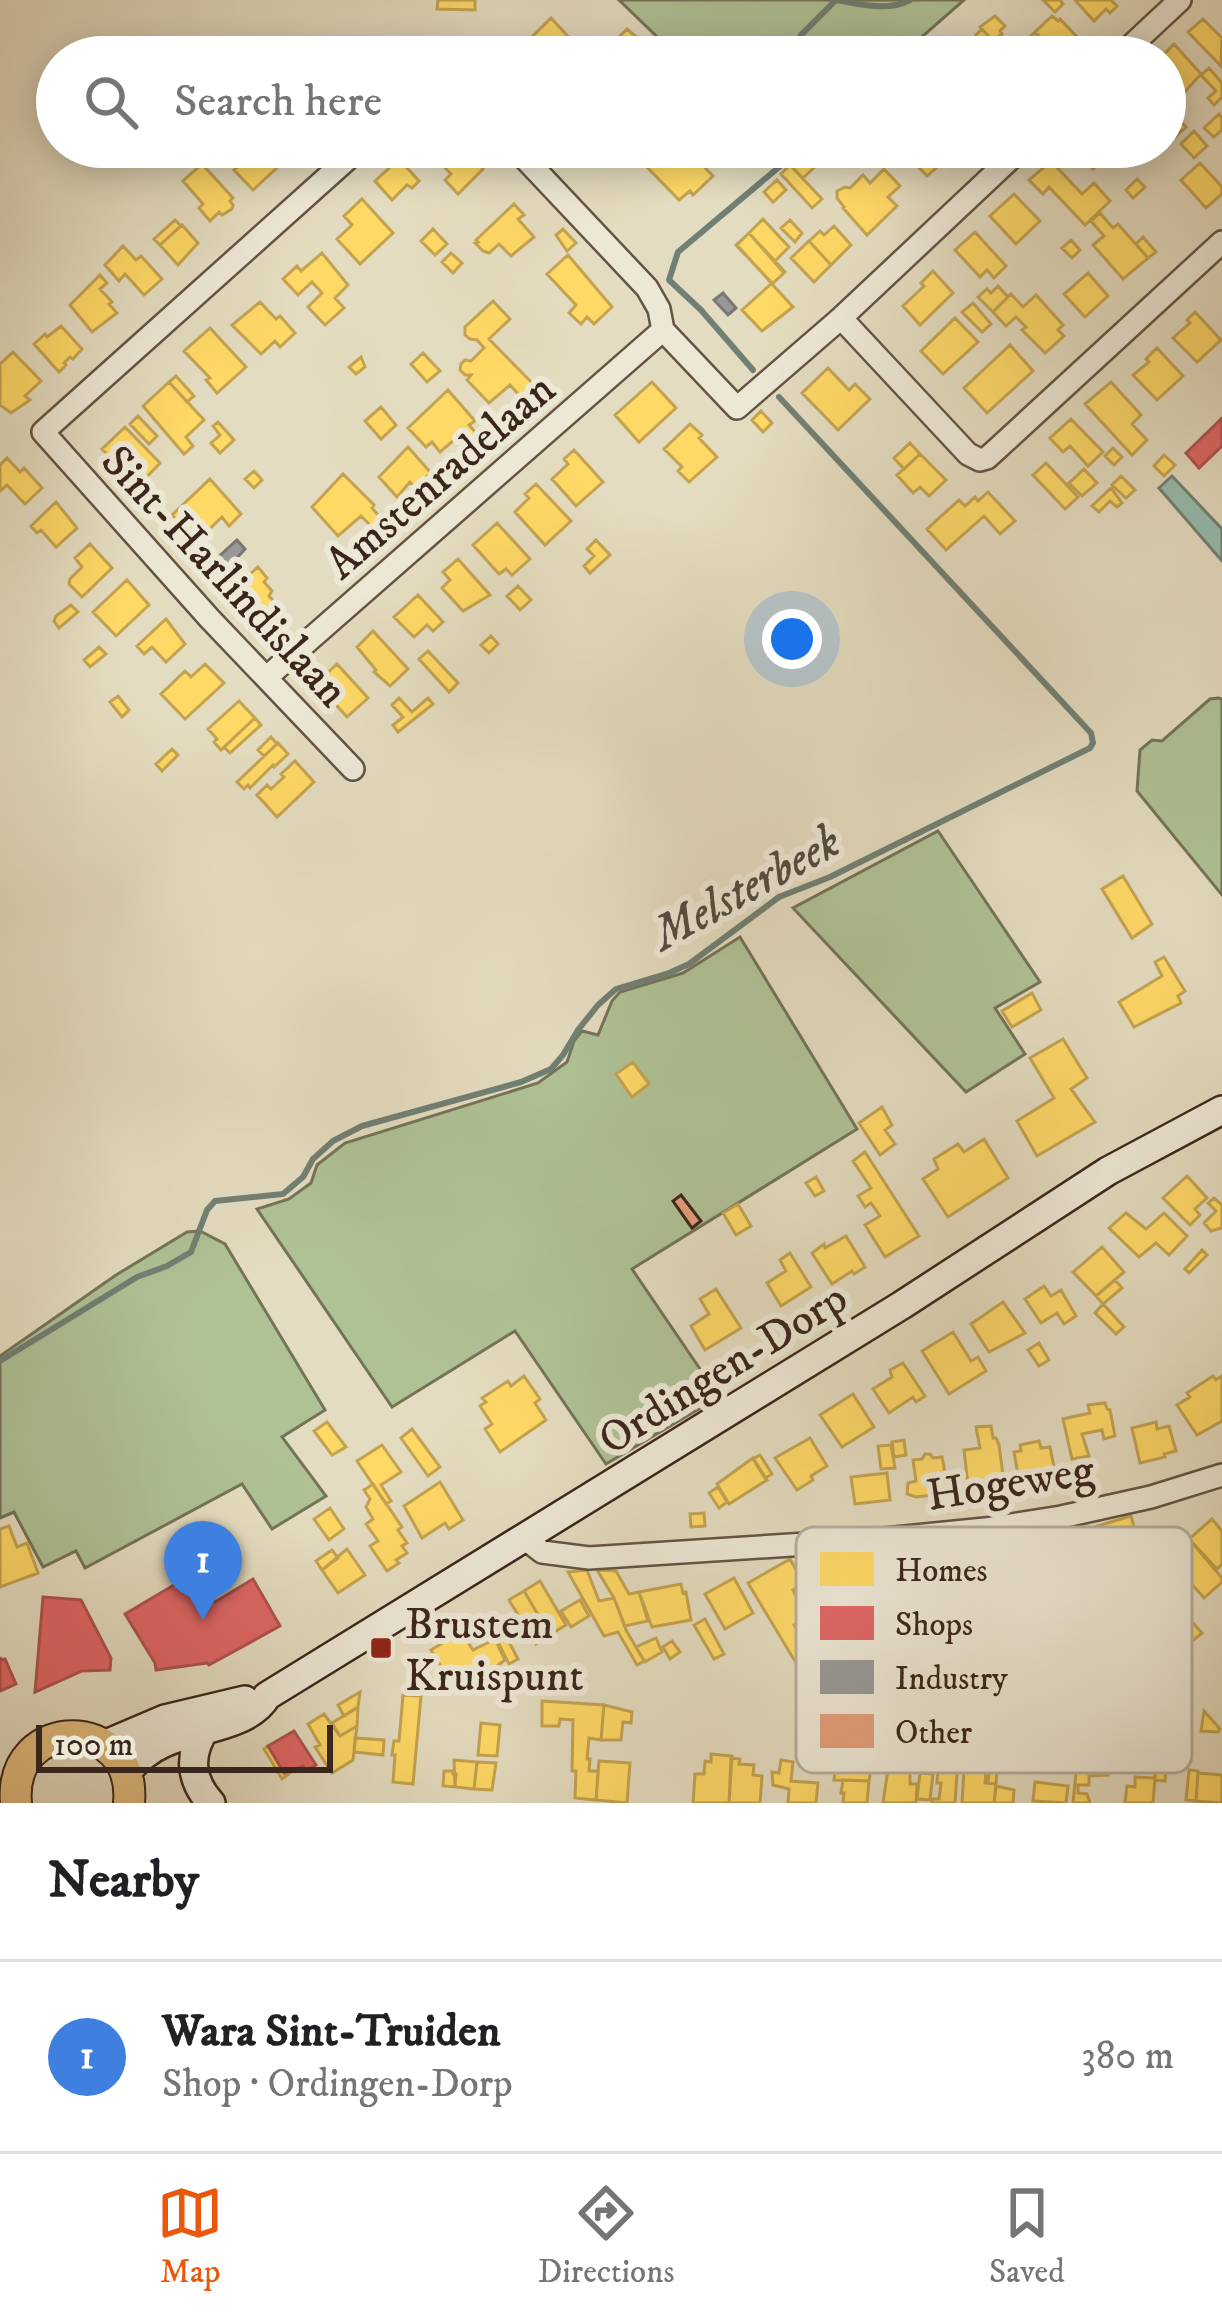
<!DOCTYPE html>
<meta charset="utf-8">
<style>
body{margin:0;font-family:"IM FELL DW Pica",serif;background:#f6f6f6;color:#202124}
.scale{position:absolute;left:36px;bottom:30px;width:297px;box-sizing:border-box;padding-left:12px;border:6px solid #3a261c;border-top:0;font-size:33px;line-height:42px;white-space:nowrap;color:#3a261c;-webkit-text-stroke:9px #ede8d6;paint-order:stroke}
.you{position:absolute;left:792px;top:639px;width:42px;height:42px;margin:-30px;border:9px solid #fff;border-radius:50%;background:#1a73e8;box-shadow:0 0 0 18px #1a73e833}
.badge{display:grid;place-items:center;width:78px;height:78px;border-radius:50%;background:#ea580c;color:#fff;font-size:39px;font-weight:700}
.pin{position:absolute;translate:-50% -99px;filter:drop-shadow(0 3px 6px #0008)}
.pin::after{content:'';position:absolute;top:63px;width:42px;height:36px;background:inherit;clip-path:polygon(0 0,100% 0,50% 100%)}
.list{margin:0;padding:0;list-style:none}
h2{display:flex;justify-content:space-between;align-items:center;height:156px;margin:0;padding:0 48px;font-size:51px}
h2 small{font-size:39px;font-weight:400;color:#757577}
.list li{display:grid;grid-template-columns:78px 1fr auto;gap:36px;align-items:center;box-sizing:border-box;height:192px;padding:0 48px;border-top:3px solid #e0e0e0}
.list b{display:block;font-size:45px;white-space:nowrap}
.list p{margin:0;font-size:39px;white-space:nowrap;color:#757577}
.list em{font-size:39px;font-style:normal;color:#757577}
.icon{flex:none;width:66px;height:66px;fill:none;stroke:currentColor;stroke-width:2;stroke-linecap:round;stroke-linejoin:round}
.map{position:relative;flex:none;width:1222px;height:1803px;overflow:hidden}
.search{position:absolute;background:#fff;box-shadow:0 6px 30px #0003;left:36px;right:36px;top:36px;height:132px;display:flex;align-items:center;gap:30px;box-sizing:border-box;padding:0 42px;border-radius:66px;color:#757577;font-size:45px}
.sheet{height:348px;background:#fff}
nav{display:flex;justify-content:space-around;align-items:center;box-sizing:border-box;height:168px;border-top:3px solid #e0e0e0;background:#fff;font-size:33px;color:#757577}
nav a{display:grid;justify-items:center;gap:6px}
nav .on{color:#ea580c}
.map>svg:first-child{display:block}
.green{fill:#afc296;stroke:#747459;stroke-width:3}
.water{fill:#96bcae;stroke:#718074;stroke-width:3}
.homes{fill:#ffd966;stroke:#c4a350;stroke-width:3}
.shops{fill:#e06666;stroke:#ae5350;stroke-width:3}
.industry{fill:#999;stroke:#7c7674;stroke-width:3}
.lines{fill:none;stroke-linecap:round;stroke-linejoin:round}
.stream{stroke:#718074;stroke-width:6}
.building{fill:#e29e79;stroke:#3a261c;stroke-width:3}
.minor-casing{stroke:#645445;stroke-width:26}
.secondary-casing{stroke:#3a261c;stroke-width:32}
.primary-casing{stroke:#3a261c;stroke-width:34}
.minor{stroke:#ede8d6;stroke-width:21}
.secondary{stroke:#ede8d6;stroke-width:27}
.primary{stroke:#e2be80;stroke-width:30}
.poi-dot{fill:#8f2418;stroke:#ede8d6;stroke-width:4.5}
.labels{text-anchor:middle;stroke-width:12;stroke-linejoin:round;paint-order:stroke}
.street-label{font-size:45px;fill:#3a261c;stroke:#ede8d6}
.poi-label{font-size:45px;fill:#3a261c;stroke:#ede8d6;text-anchor:start}
.water-label{font-size:48px;font-style:italic;fill:#514c40;stroke:#ede8d6}
.key{fill:#ede8d6;stroke:#b7ae9e;stroke-width:3}
.key-label{font-size:33px;fill:#3a261c}
</style>
<div class="map">
<svg width="1222" height="1803" viewBox="0 0 1222 1803">
<rect width="100%" height="100%" fill="#e4dcc0"/>
<filter id="stains"><feTurbulence type="fractalNoise" baseFrequency=".00167" numOctaves="4"/><feColorMatrix values="0 0 0 0 .2 0 0 0 0 .09 0 0 0 0 .02 0 0 0 .5 -.17"/></filter>
<radialGradient id="worn" r=".72"><stop offset=".6" stop-color="#630" stop-opacity="0"/><stop offset="1" stop-color="#630" stop-opacity=".3"/></radialGradient>
<path class="green" d="M 619,0 L 964,0 L 899,57 L 678,57 Z
M 1218,698 L 1222,699 L 1222,895 L 1137,791 L 1140,750 L 1152,740 L 1162,741 L 1210,699 Z
M 938,831 L 1040,982 L 995,1008 L 1025,1054 L 966,1092 L 793,908 Z
M 740,937 L 857,1129 L 632,1269 L 719,1397 L 606,1464 L 515,1331 L 392,1407 L 257,1209 L 289,1199 L 311,1183 L 317,1165 L 345,1143 L 538,1083 L 567,1062 L 574,1041 L 582,1031 L 598,1035 L 612,1001 L 620,992 L 683,973 Z
M 200,1231 L 225,1244 L 325,1410 L 282,1437 L 326,1496 L 272,1529 L 242,1484 L 85,1568 L 76,1551 L 43,1567 L 14,1512 L 0,1518 L 0,1356 L 116,1275 L 187,1232 Z"/>
<path class="water" d="M 1172,476 L 1222,529 L 1222,561 L 1159,488 Z"/>
<path class="homes" d="M 438,0 L 475,0 L 475,10 L 437,9 Z
M 1043,0 L 1060,0 L 1063,4 L 1055,12 Z
M 1075,0 L 1111,0 L 1117,6 L 1110,13 L 1106,9 L 1094,21 Z
M 995,16 L 1005,26 L 1000,31 L 1002,34 L 993,41 L 980,27 Z
M 1052,16 L 1058,21 L 1060,19 L 1079,39 L 1061,57 L 1035,32 Z
M 551,18 L 587,57 L 546,57 L 542,53 L 531,38 Z
M 1203,19 L 1222,38 L 1221,66 L 1188,32 Z
M 627,29 L 641,41 L 632,50 L 619,37 Z
M 982,29 L 993,41 L 1008,57 L 994,57 L 983,46 L 984,44 L 976,35 Z
M 1035,32 L 1059,57 L 1025,57 L 1019,48 Z
M 382,39 L 398,57 L 353,57 L 370,41 L 373,46 Z
M 268,41 L 275,47 L 269,53 L 272,57 L 263,57 L 258,51 Z
M 1174,44 L 1201,74 L 1180,97 L 1175,92 L 1172,94 L 1165,86 L 1167,59 L 1163,55 Z
M 1209,68 L 1222,83 L 1222,97 L 1214,105 L 1208,98 L 1216,91 L 1201,75 Z
M 1219,114 L 1222,118 L 1222,130 L 1214,137 L 1204,128 Z
M 1181,121 L 1186,127 L 1169,142 L 1165,135 Z
M 1194,131 L 1207,146 L 1194,158 L 1181,144 Z
M 243,147 L 262,147 L 280,165 L 253,190 L 234,170 L 251,156 Z
M 430,147 L 462,147 L 483,169 L 458,194 L 445,180 L 451,174 L 427,149 Z
M 661,147 L 685,147 L 713,176 L 693,195 L 690,191 L 679,200 L 646,166 L 657,155 L 655,153 Z
M 860,147 L 880,147 L 887,155 L 877,165 Z
M 909,147 L 932,147 L 944,161 L 927,176 L 904,152 Z
M 932,147 L 958,147 L 944,161 Z
M 1072,147 L 1118,147 L 1124,154 L 1113,164 L 1106,157 L 1093,169 Z
M 806,153 L 817,165 L 803,178 L 790,165 Z
M 399,159 L 419,181 L 412,188 L 407,185 L 392,200 L 375,181 Z
M 1051,161 L 1082,194 L 1094,183 L 1110,201 L 1085,225 L 1049,187 L 1043,194 L 1029,180 Z
M 1200,163 L 1222,187 L 1222,194 L 1206,208 L 1181,180 Z
M 202,164 L 233,198 L 230,201 L 233,205 L 232,209 L 222,215 L 219,212 L 210,221 L 199,208 L 203,204 L 183,181 Z
M 790,165 L 822,199 L 812,208 L 781,174 Z
M 884,169 L 900,186 L 888,197 L 897,206 L 867,235 L 843,208 L 844,207 L 837,198 L 837,191 L 845,187 L 850,188 L 863,175 L 870,183 Z
M 1137,179 L 1145,187 L 1133,198 L 1126,190 Z
M 777,180 L 786,190 L 773,202 L 764,192 Z
M 1014,194 L 1040,221 L 1016,244 L 990,216 Z
M 362,199 L 393,233 L 360,264 L 337,239 L 352,225 L 344,216 Z
M 514,204 L 524,215 L 518,219 L 534,237 L 511,256 L 499,244 L 489,253 L 483,251 L 475,243 L 478,242 L 476,240 Z
M 1100,213 L 1113,228 L 1118,224 L 1148,258 L 1123,279 L 1093,245 L 1104,236 L 1091,221 Z
M 763,219 L 789,247 L 775,261 L 749,233 Z
M 175,220 L 181,226 L 160,245 L 154,239 Z
M 790,220 L 802,233 L 795,242 L 781,228 Z
M 182,225 L 198,243 L 178,265 L 160,245 Z
M 834,226 L 851,245 L 831,265 L 809,241 L 820,231 L 824,235 Z
M 433,229 L 447,244 L 435,255 L 421,241 Z
M 563,229 L 576,243 L 567,251 L 556,235 Z
M 975,232 L 1006,266 L 994,278 L 987,270 L 980,277 L 955,250 Z
M 749,233 L 785,272 L 772,284 L 793,307 L 762,331 L 742,310 L 772,283 L 736,245 Z
M 749,233 L 784,273 L 772,284 L 737,245 Z
M 1143,237 L 1156,252 L 1148,258 L 1136,244 Z
M 1071,240 L 1080,250 L 1072,258 L 1062,248 Z
M 809,241 L 831,265 L 814,282 L 791,258 Z
M 123,246 L 136,260 L 141,256 L 162,279 L 144,295 L 125,274 L 119,281 L 105,265 Z
M 322,253 L 348,285 L 335,298 L 344,308 L 325,325 L 308,307 L 322,293 L 312,282 L 298,295 L 283,279 L 297,266 L 301,271 Z
M 451,253 L 462,263 L 453,273 L 442,262 Z
M 568,255 L 612,307 L 594,324 L 587,317 L 581,324 L 569,313 L 576,305 L 547,274 Z
M 933,271 L 953,293 L 920,325 L 903,306 L 924,286 L 921,283 Z
M 1088,273 L 1108,296 L 1085,317 L 1064,294 Z
M 100,275 L 107,283 L 100,289 L 112,302 L 109,304 L 117,313 L 92,332 L 70,305 Z
M 998,286 L 1008,297 L 993,312 L 978,297 L 987,289 L 991,293 Z
M 1011,294 L 1023,307 L 1036,295 L 1063,325 L 1058,330 L 1064,336 L 1045,353 L 1022,330 L 1026,327 L 1016,317 L 1006,326 L 993,312 Z
M 493,301 L 510,319 L 489,339 L 534,385 L 521,397 L 510,385 L 489,403 L 467,380 L 471,375 L 465,375 L 460,370 L 461,364 L 465,360 L 471,361 L 484,348 L 477,340 L 470,339 L 465,335 L 465,327 Z
M 260,302 L 276,319 L 280,316 L 295,333 L 280,347 L 275,341 L 261,354 L 232,325 Z
M 973,303 L 991,324 L 982,332 L 962,312 Z
M 1195,312 L 1221,340 L 1197,362 L 1173,338 L 1190,323 L 1187,320 Z
M 955,318 L 978,342 L 943,374 L 921,351 Z
M 61,326 L 82,349 L 73,359 L 70,357 L 64,363 L 66,365 L 59,372 L 34,344 L 45,334 L 47,337 Z
M 210,328 L 246,367 L 217,393 L 206,380 L 210,378 L 184,351 Z
M 1010,345 L 1033,371 L 987,413 L 964,388 Z
M 1157,348 L 1183,376 L 1157,400 L 1133,375 L 1149,362 L 1146,359 Z
M 13,352 L 41,381 L 25,396 L 30,400 L 11,413 L 0,405 L 0,364 Z
M 423,353 L 440,371 L 427,382 L 411,364 Z
M 361,357 L 365,367 L 356,374 L 349,367 Z
M 828,368 L 849,390 L 855,384 L 870,399 L 838,430 L 802,393 Z
M 176,376 L 194,396 L 187,402 L 169,382 Z
M 169,382 L 204,420 L 186,437 L 193,446 L 184,454 L 143,406 Z
M 652,382 L 676,408 L 639,442 L 615,415 Z
M 1111,382 L 1141,415 L 1132,424 L 1147,440 L 1132,455 L 1085,404 Z
M 448,390 L 475,421 L 469,425 L 479,436 L 464,449 L 455,439 L 440,452 L 432,442 L 426,447 L 408,428 Z
M 381,407 L 396,425 L 381,439 L 365,421 Z
M 761,411 L 772,423 L 763,432 L 752,420 Z
M 138,416 L 157,436 L 149,444 L 130,424 Z
M 1071,419 L 1103,452 L 1088,466 L 1070,446 L 1063,452 L 1050,438 Z
M 218,422 L 234,440 L 220,453 L 211,443 L 220,435 L 213,426 Z
M 690,424 L 702,435 L 699,438 L 717,457 L 689,482 L 678,471 L 682,467 L 664,449 Z
M 125,427 L 160,463 L 138,486 L 102,449 Z
M 910,443 L 920,454 L 904,469 L 894,458 Z
M 408,447 L 431,473 L 415,487 L 410,482 L 397,497 L 379,477 Z
M 1113,448 L 1122,457 L 1114,465 L 1105,456 Z
M 574,450 L 603,482 L 576,506 L 552,479 L 568,464 L 564,459 Z
M 920,454 L 946,480 L 929,496 L 920,487 L 913,493 L 897,475 Z
M 1164,455 L 1175,465 L 1164,476 L 1154,466 Z
M 7,458 L 20,472 L 24,468 L 42,488 L 25,504 L 7,485 L 0,491 L 0,465 Z
M 1046,463 L 1078,497 L 1065,509 L 1033,475 Z
M 1084,469 L 1097,483 L 1082,496 L 1069,483 Z
M 254,471 L 262,480 L 254,488 L 245,479 Z
M 343,474 L 374,505 L 372,508 L 383,521 L 374,529 L 361,516 L 338,536 L 312,507 Z
M 1121,476 L 1135,490 L 1126,498 L 1112,485 Z
M 210,479 L 241,514 L 229,526 L 222,517 L 197,541 L 183,523 L 182,524 L 172,515 Z
M 536,484 L 571,521 L 545,545 L 515,512 L 529,498 L 525,494 Z
M 1111,488 L 1122,503 L 1117,507 L 1110,501 L 1099,512 L 1092,506 Z
M 988,492 L 1015,521 L 1000,534 L 984,516 L 946,550 L 927,529 L 959,500 L 965,506 L 975,497 L 978,501 Z
M 56,502 L 77,528 L 56,547 L 41,530 L 37,533 L 31,526 Z
M 497,523 L 530,559 L 512,575 L 506,569 L 499,574 L 473,545 Z
M 596,540 L 610,555 L 590,573 L 584,566 L 594,556 L 587,549 Z
M 90,544 L 112,568 L 82,597 L 69,584 L 70,579 L 82,567 L 75,558 Z
M 458,559 L 490,595 L 463,611 L 442,588 L 450,580 L 443,572 Z
M 258,567 L 267,578 L 264,582 L 272,591 L 269,596 L 279,607 L 267,617 L 258,608 L 253,610 L 233,589 Z
M 127,580 L 149,605 L 116,636 L 93,612 Z
M 518,586 L 531,600 L 520,610 L 507,596 Z
M 418,595 L 443,622 L 433,631 L 427,625 L 414,637 L 394,617 Z
M 71,605 L 78,612 L 59,628 L 54,621 L 56,616 Z
M 166,619 L 185,644 L 166,662 L 152,647 L 144,654 L 137,646 Z
M 373,631 L 408,669 L 390,686 L 374,672 L 376,670 L 357,647 Z
M 491,636 L 498,644 L 489,653 L 481,645 Z
M 99,647 L 106,654 L 90,667 L 84,660 Z
M 428,651 L 458,683 L 449,692 L 419,659 Z
M 205,664 L 224,683 L 185,719 L 161,694 L 185,671 L 191,677 Z
M 337,664 L 368,698 L 347,717 L 316,683 Z
M 118,696 L 129,710 L 122,717 L 110,702 Z
M 399,698 L 412,712 L 428,698 L 433,704 L 398,732 L 393,725 L 403,717 L 392,705 Z
M 239,701 L 255,718 L 221,750 L 214,742 L 217,739 L 208,729 Z
M 255,718 L 261,725 L 230,753 L 224,747 Z
M 271,737 L 277,744 L 264,756 L 258,750 Z
M 278,743 L 288,754 L 274,767 L 273,765 L 250,788 L 248,785 L 244,789 L 237,782 Z
M 172,749 L 178,755 L 162,771 L 156,764 Z
M 295,761 L 314,782 L 277,817 L 257,795 L 267,785 L 271,789 L 284,777 L 281,774 Z
M 1123,876 L 1152,924 L 1132,938 L 1102,889 Z
M 1164,957 L 1185,991 L 1178,996 L 1181,1003 L 1134,1027 L 1119,1002 L 1162,976 L 1155,962 Z
M 1032,993 L 1041,1010 L 1012,1027 L 1002,1011 Z
M 1063,1039 L 1087,1078 L 1071,1089 L 1095,1122 L 1037,1156 L 1017,1121 L 1054,1098 L 1030,1058 Z
M 633,1062 L 649,1084 L 632,1097 L 616,1074 Z
M 882,1107 L 892,1125 L 885,1130 L 895,1144 L 880,1155 L 859,1123 Z
M 984,1139 L 1008,1178 L 948,1217 L 923,1179 L 938,1169 L 934,1159 L 958,1144 L 964,1152 Z
M 865,1152 L 919,1236 L 885,1257 L 865,1225 L 880,1216 L 871,1203 L 865,1207 L 858,1196 L 871,1188 L 853,1161 Z
M 1187,1176 L 1207,1198 L 1195,1209 L 1200,1215 L 1190,1225 L 1163,1198 Z
M 816,1177 L 824,1191 L 815,1196 L 806,1183 Z
M 1214,1198 L 1222,1205 L 1222,1228 L 1211,1231 L 1204,1223 L 1216,1211 L 1208,1203 Z
M 738,1204 L 751,1226 L 736,1235 L 723,1213 Z
M 1126,1213 L 1146,1229 L 1164,1213 L 1187,1236 L 1169,1255 L 1156,1243 L 1139,1257 L 1109,1228 Z
M 846,1236 L 865,1267 L 854,1274 L 852,1271 L 832,1284 L 812,1253 L 824,1244 L 825,1248 Z
M 1102,1247 L 1124,1272 L 1096,1296 L 1073,1272 Z
M 1202,1250 L 1207,1255 L 1189,1273 L 1185,1269 Z
M 790,1253 L 811,1287 L 781,1306 L 767,1283 L 786,1271 L 780,1260 Z
M 1115,1280 L 1122,1288 L 1103,1304 L 1096,1296 Z
M 1044,1286 L 1051,1296 L 1061,1290 L 1076,1316 L 1064,1324 L 1057,1313 L 1041,1323 L 1025,1299 Z
M 716,1289 L 741,1328 L 705,1350 L 691,1326 L 709,1314 L 700,1299 Z
M 1003,1302 L 1025,1333 L 989,1352 L 971,1324 Z
M 1103,1304 L 1124,1327 L 1116,1334 L 1095,1313 Z
M 953,1332 L 971,1361 L 978,1357 L 986,1371 L 949,1394 L 922,1351 Z
M 1039,1343 L 1049,1360 L 1039,1366 L 1028,1350 Z
M 903,1363 L 925,1396 L 916,1402 L 913,1397 L 889,1413 L 873,1389 L 892,1377 L 890,1370 Z
M 524,1376 L 540,1399 L 535,1403 L 546,1420 L 500,1452 L 485,1429 L 492,1424 L 480,1406 L 486,1402 L 482,1398 L 508,1381 L 511,1386 Z
M 1213,1376 L 1216,1380 L 1222,1376 L 1222,1421 L 1197,1435 L 1177,1405 L 1190,1397 L 1187,1393 Z
M 853,1394 L 874,1427 L 842,1447 L 820,1415 Z
M 1105,1403 L 1107,1409 L 1110,1410 L 1115,1436 L 1104,1439 L 1102,1430 L 1082,1434 L 1089,1456 L 1072,1459 L 1063,1419 L 1090,1413 L 1088,1405 Z
M 327,1422 L 346,1447 L 332,1455 L 314,1431 Z
M 1156,1422 L 1157,1429 L 1169,1426 L 1176,1451 L 1164,1454 L 1165,1457 L 1140,1463 L 1132,1428 Z
M 991,1426 L 993,1438 L 996,1438 L 999,1445 L 1005,1490 L 969,1494 L 964,1450 L 980,1448 L 976,1427 Z
M 412,1429 L 440,1467 L 428,1476 L 401,1438 Z
M 810,1438 L 827,1466 L 811,1476 L 813,1480 L 797,1490 L 775,1458 Z
M 904,1440 L 906,1455 L 894,1457 L 892,1442 Z
M 1039,1441 L 1041,1448 L 1050,1447 L 1055,1472 L 1019,1481 L 1014,1452 L 1021,1451 L 1020,1445 Z
M 382,1445 L 401,1472 L 381,1485 L 391,1501 L 386,1504 L 357,1461 Z
M 891,1445 L 895,1468 L 881,1469 L 878,1446 Z
M 925,1454 L 930,1454 L 933,1458 L 942,1457 L 949,1493 L 916,1497 L 907,1494 L 908,1483 L 916,1481 L 913,1460 L 922,1459 Z
M 760,1455 L 772,1474 L 765,1478 L 753,1459 Z
M 753,1458 L 767,1480 L 729,1504 L 717,1484 Z
M 887,1473 L 890,1500 L 855,1504 L 851,1477 Z
M 440,1482 L 463,1520 L 449,1529 L 445,1523 L 422,1538 L 404,1506 Z
M 373,1484 L 402,1527 L 398,1530 L 407,1543 L 402,1546 L 407,1553 L 396,1560 L 399,1563 L 387,1571 L 370,1546 L 378,1541 L 366,1524 L 373,1519 L 366,1507 L 370,1499 L 364,1490 Z
M 718,1487 L 727,1502 L 719,1508 L 709,1493 Z
M 330,1508 L 344,1529 L 329,1540 L 314,1519 Z
M 704,1513 L 705,1526 L 691,1527 L 690,1514 Z
M 1131,1516 L 1138,1541 L 1088,1557 L 1071,1534 Z
M 1212,1519 L 1222,1531 L 1222,1564 L 1217,1569 L 1189,1539 Z
M 9,1526 L 17,1547 L 27,1543 L 38,1573 L 0,1587 L 0,1529 Z
M 1189,1539 L 1222,1578 L 1222,1582 L 1204,1598 L 1168,1557 Z
M 347,1549 L 365,1575 L 338,1593 L 322,1570 Z
M 332,1550 L 338,1558 L 322,1570 L 316,1561 Z
M 790,1559 L 804,1584 L 793,1590 L 802,1610 L 798,1613 L 802,1621 L 794,1625 L 799,1634 L 796,1636 L 798,1642 L 807,1657 L 796,1663 L 748,1583 Z
M 587,1570 L 599,1601 L 614,1598 L 626,1630 L 644,1661 L 637,1665 L 618,1632 L 604,1636 L 568,1572 Z
M 597,1570 L 616,1571 L 629,1594 L 639,1592 L 648,1621 L 625,1626 L 614,1598 Z
M 734,1578 L 753,1613 L 725,1629 L 705,1594 Z
M 540,1581 L 566,1625 L 550,1635 L 524,1591 Z
M 681,1584 L 683,1593 L 686,1592 L 691,1620 L 652,1627 L 639,1592 Z
M 802,1585 L 810,1599 L 801,1604 L 793,1590 Z
M 524,1591 L 550,1635 L 536,1644 L 509,1600 Z
M 580,1600 L 589,1616 L 571,1627 L 561,1611 Z
M 705,1619 L 724,1654 L 714,1659 L 694,1625 Z
M 1192,1622 L 1202,1633 L 1191,1642 L 1181,1632 Z
M 461,1632 L 473,1650 L 495,1639 L 505,1660 L 484,1676 L 476,1679 L 473,1675 L 455,1684 L 451,1678 L 449,1680 L 431,1650 Z
M 507,1638 L 518,1659 L 509,1664 L 498,1642 Z
M 656,1638 L 662,1652 L 645,1662 L 636,1647 Z
M 672,1641 L 680,1652 L 670,1659 L 663,1647 Z
M 360,1692 L 358,1707 L 344,1716 L 338,1705 Z
M 403,1695 L 421,1696 L 413,1784 L 393,1782 L 395,1755 L 392,1755 L 394,1741 L 399,1741 Z
M 542,1701 L 604,1705 L 601,1740 L 589,1738 L 587,1759 L 590,1759 L 589,1771 L 598,1771 L 596,1800 L 575,1798 L 576,1771 L 572,1771 L 573,1720 L 560,1719 L 559,1726 L 542,1726 Z
M 604,1705 L 632,1712 L 631,1723 L 623,1722 L 621,1740 L 601,1740 Z
M 358,1707 L 357,1726 L 340,1736 L 332,1723 Z
M 1204,1711 L 1220,1729 L 1218,1732 L 1201,1731 Z
M 1082,1713 L 1102,1715 L 1099,1759 L 1109,1760 L 1108,1775 L 1089,1776 L 1089,1785 L 1078,1785 L 1078,1793 L 1087,1794 L 1090,1803 L 1073,1803 Z
M 324,1714 L 340,1736 L 357,1726 L 353,1760 L 332,1773 L 315,1747 L 320,1745 L 308,1724 Z
M 481,1723 L 500,1725 L 497,1756 L 478,1755 Z
M 355,1738 L 384,1740 L 383,1755 L 354,1752 Z
M 268,1746 L 284,1773 L 289,1770 L 291,1772 L 282,1779 L 264,1749 Z
M 837,1752 L 853,1753 L 852,1766 L 871,1768 L 869,1781 L 834,1780 Z
M 711,1754 L 732,1756 L 729,1803 L 693,1803 L 695,1774 L 704,1774 L 705,1761 L 711,1762 Z
M 1157,1755 L 1167,1756 L 1165,1781 L 1155,1780 Z
M 731,1758 L 740,1759 L 739,1764 L 754,1765 L 753,1775 L 762,1776 L 760,1803 L 729,1803 Z
M 454,1760 L 477,1762 L 474,1789 L 455,1787 Z
M 781,1760 L 793,1762 L 791,1781 L 818,1783 L 816,1803 L 788,1803 L 789,1789 L 773,1785 L 772,1772 L 779,1773 Z
M 599,1761 L 630,1763 L 627,1803 L 596,1800 Z
M 477,1762 L 496,1763 L 492,1790 L 474,1789 Z
M 990,1764 L 997,1765 L 996,1784 L 988,1783 Z
M 888,1769 L 910,1771 L 910,1784 L 917,1784 L 916,1803 L 883,1803 Z
M 1189,1770 L 1198,1771 L 1196,1801 L 1186,1800 Z
M 444,1771 L 453,1771 L 453,1774 L 456,1774 L 455,1787 L 443,1786 Z
M 938,1771 L 957,1773 L 955,1803 L 932,1803 L 932,1799 L 939,1799 L 941,1783 L 937,1783 Z
M 964,1771 L 986,1772 L 985,1783 L 996,1784 L 994,1803 L 962,1803 Z
M 920,1773 L 933,1774 L 930,1800 L 917,1799 Z
M 1198,1773 L 1222,1775 L 1222,1803 L 1196,1801 Z
M 1135,1777 L 1155,1778 L 1153,1803 L 1125,1803 L 1127,1786 L 1135,1787 Z
M 843,1780 L 869,1781 L 867,1803 L 843,1803 L 844,1793 L 841,1793 Z
M 1035,1782 L 1068,1786 L 1066,1803 L 1033,1801 Z
M 996,1786 L 1014,1790 L 1013,1803 L 994,1803 Z"/>
<path class="shops" d="M 1222,418 L 1222,446 L 1199,468 L 1186,453 Z
M 196,1572 L 215,1602 L 253,1579 L 280,1626 L 209,1665 L 207,1663 L 156,1670 L 155,1663 L 125,1614 Z
M 43,1597 L 81,1600 L 111,1658 L 110,1670 L 82,1671 L 35,1692 Z
M 0,1657 L 1,1660 L 5,1659 L 16,1684 L 0,1691 Z
M 294,1731 L 316,1765 L 306,1771 L 303,1766 L 284,1773 L 268,1746 Z"/>
<path class="industry" d="M 723,293 L 736,308 L 728,315 L 714,300 Z
M 237,540 L 245,549 L 224,572 L 214,561 Z"/>
<g class="lines">
<path class="stream" d="M 836,0 C 861,4 887,12 910,0
M 793,57 L 801,35 L 836,0
M 753,370 L 701,310 L 669,280 L 678,252 L 803,147
M 0,1361 L 137,1277 L 167,1266 L 191,1252 L 207,1210 L 215,1201 L 283,1194 L 303,1177 L 313,1159 L 333,1141 L 362,1126 L 521,1082 L 551,1069 L 563,1055 L 578,1030 L 598,1005 L 616,989 L 669,973 L 689,964 L 779,897 L 830,877 L 1090,748 L 1093,743 L 1091,733 L 779,397"/>
</g>
<path class="building" d="M 681,1195 L 701,1221 L 692,1228 L 673,1201 Z"/>
<g class="lines">
<g class="minor-casing">
<path id="minor" d="M 1119,57 L 1180,0
M 514,147 L 647,288 L 659,309 L 663,330 L 737,408 L 841,318 L 1023,147
M 841,318 L 968,454 L 980,460 L 987,458 L 997,449 L 1222,242
M 267,677 L 663,330
M 353,769 L 210,619 L 43,432 L 361,147
M 524,1538 L 542,1552 L 589,1558 L 884,1539 L 985,1529 L 1061,1517 L 1151,1497 L 1222,1475"/>
</g>
<g class="secondary-casing">
<path id="secondary" d="M 205,1729 C 188,1755 190,1780 211,1803
M 104,1745 L 165,1719 L 245,1700
M 126,1772 C 138,1760 148,1750 164,1743 C 195,1728 248,1728 267,1696 L 902,1305 L 1108,1171 L 1222,1110"/>
</g>
<g class="primary-casing">
<path id="primary" d="M 16,1803 C 8,1714 137,1714 129,1803"/>
</g>
<use href="#minor" class="minor"/>
<use href="#secondary" class="secondary"/>
<use href="#primary" class="primary"/>
</g>
<rect class="poi-dot" x="369" y="1636" width="24" height="24" rx="6"/>
<g class="labels">
<g class="street-label">
<text transform="translate(439 475) rotate(-41)" y="16">Amstenradelaan</text>
<text transform="translate(226 575) rotate(47)" y="16">Sint-Harlindislaan</text>
<text transform="translate(722 1367) rotate(-32)" y="16">Ordingen-Dorp</text>
<text transform="translate(1010 1481) rotate(-9)" y="16">Hogeweg</text>
</g>
<g class="poi-label">
<text x="405" y="1638">Brustem<tspan x="405" dy="52">Kruispunt</tspan></text>
</g>
<g class="water-label">
<text transform="translate(745 886) rotate(-29)" y="17">Melsterbeek</text>
</g>
</g>
<rect x="796" y="1527" width="396" height="246" rx="18" class="key"/>
<rect x="820" y="1552" width="54" height="34" fill="#ffd966"/>
<rect x="820" y="1606" width="54" height="34" fill="#e06666"/>
<rect x="820" y="1660" width="54" height="34" fill="#999"/>
<rect x="820" y="1714" width="54" height="34" fill="#e29e79"/>
<g class="key-label">
<text x="895" y="1581">Homes</text>
<text x="895" y="1635">Shops</text>
<text x="895" y="1689">Industry</text>
<text x="895" y="1743">Other</text>
</g>
<rect width="100%" height="100%" filter="url(#stains)"/>
<rect width="100%" height="100%" fill="url(#worn)"/>
</svg>
<div class="scale">100 m</div>
<div class="you"></div>
<div class="pin badge" style="left:203px;top:1620px;background:#3f7fe0">1</div>
<div class="search"><svg class="icon" aria-label="search" viewBox="0 0 24 24"><circle cx="10" cy="10" r="6"/><path d="M15 15l6 6"/></svg>Search here</div>
</div>
<section class="sheet">
<h2>Nearby<small></small></h2>
<ul class="list">
<li><span class="badge" style="background:#3f7fe0">1</span><div><b>Wara Sint-Truiden</b><p>Shop · Ordingen-Dorp</p></div><em>380 m</em></li>
</ul>
</section>
<nav>
<a class="on"><svg class="icon" aria-label="map" viewBox="0 0 24 24"><path d="M3 6l6-2 6 2 6-2v14l-6 2-6-2-6 2zM9 4v14M15 6v14"/></svg>Map</a>
<a><svg class="icon" aria-label="directions" viewBox="0 0 24 24"><path d="M12 3l9 9-9 9-9-9zM9 14v-3h6M13 9l2 2-2 2"/></svg>Directions</a>
<a><svg class="icon" aria-label="saved" viewBox="0 0 24 24"><path d="M7 4h10v16l-5-4-5 4z"/></svg>Saved</a>
</nav>
